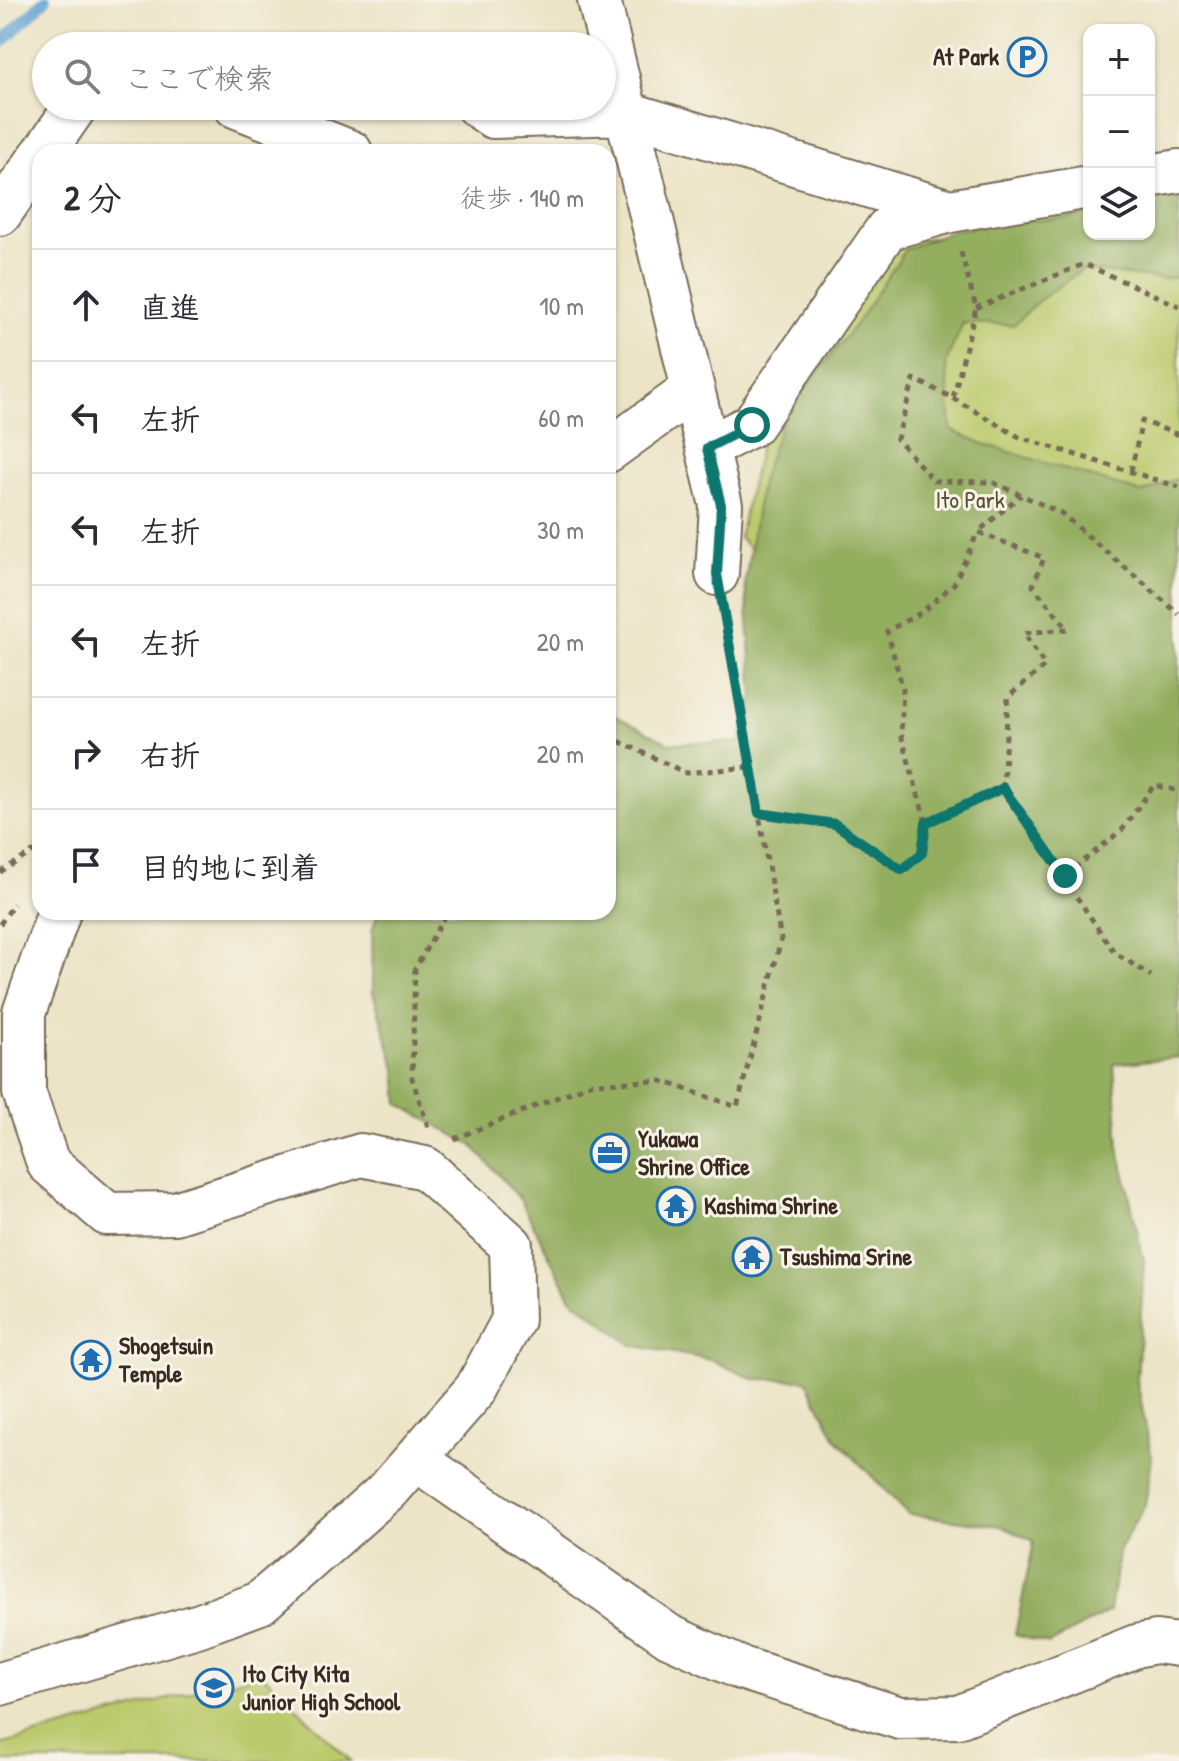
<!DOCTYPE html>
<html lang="ja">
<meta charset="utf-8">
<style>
body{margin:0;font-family:"Patrick Hand","Klee One",sans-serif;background:#f2f2f3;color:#2b2b33}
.controls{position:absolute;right:24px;top:24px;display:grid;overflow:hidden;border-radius:16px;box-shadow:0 2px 6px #0004}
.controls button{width:72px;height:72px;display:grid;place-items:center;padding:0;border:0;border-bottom:2px solid #e1e1e2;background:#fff;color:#2b2b33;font:40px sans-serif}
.stop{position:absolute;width:24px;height:24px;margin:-18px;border:6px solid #0f766e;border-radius:50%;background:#fff}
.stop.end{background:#0f766e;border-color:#fff;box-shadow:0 2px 8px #0008}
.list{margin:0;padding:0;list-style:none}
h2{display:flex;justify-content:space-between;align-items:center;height:104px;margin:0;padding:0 32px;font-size:34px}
h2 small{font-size:26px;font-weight:400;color:#7c7c81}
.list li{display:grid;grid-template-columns:52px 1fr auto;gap:24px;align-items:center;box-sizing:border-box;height:112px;padding:0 32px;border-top:2px solid #e1e1e2}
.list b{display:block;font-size:30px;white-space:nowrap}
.list em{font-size:26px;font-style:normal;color:#7c7c81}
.icon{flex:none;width:44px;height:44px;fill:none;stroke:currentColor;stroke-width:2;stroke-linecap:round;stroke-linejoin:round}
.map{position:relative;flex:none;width:1179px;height:1761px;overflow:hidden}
.search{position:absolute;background:#fff;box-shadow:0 2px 6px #0004;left:32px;top:32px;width:584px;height:88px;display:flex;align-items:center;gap:20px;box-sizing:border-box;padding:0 28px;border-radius:44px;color:#7c7c81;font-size:30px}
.panel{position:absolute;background:#fff;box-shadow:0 2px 6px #0004;left:32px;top:144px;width:584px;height:776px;border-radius:24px}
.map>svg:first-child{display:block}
.green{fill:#bbca6d;stroke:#7b7a46;stroke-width:2}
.forest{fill:#94ae60;stroke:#686c3f;stroke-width:2}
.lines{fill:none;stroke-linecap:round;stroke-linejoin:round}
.stream{stroke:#61a1d4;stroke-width:12}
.minor-casing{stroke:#796b59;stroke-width:46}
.path{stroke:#796b59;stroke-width:5;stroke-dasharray:6 6;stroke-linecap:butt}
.minor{stroke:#fff;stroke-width:42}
.route{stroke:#0f766e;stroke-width:10}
.labels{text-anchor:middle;stroke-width:6;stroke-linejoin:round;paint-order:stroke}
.poi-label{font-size:24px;font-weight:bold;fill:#3b2a1e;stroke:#f7f3e8;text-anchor:start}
.park-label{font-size:24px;fill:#5b5232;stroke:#f7f3e8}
</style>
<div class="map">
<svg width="1179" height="1761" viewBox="0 0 1179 1761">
<rect width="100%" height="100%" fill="#f7f3e8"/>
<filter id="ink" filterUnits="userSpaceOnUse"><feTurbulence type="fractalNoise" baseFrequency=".0125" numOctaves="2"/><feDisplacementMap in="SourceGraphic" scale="16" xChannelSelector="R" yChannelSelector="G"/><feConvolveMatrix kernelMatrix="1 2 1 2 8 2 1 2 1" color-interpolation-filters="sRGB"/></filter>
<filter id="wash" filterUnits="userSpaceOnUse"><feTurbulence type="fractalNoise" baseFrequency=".006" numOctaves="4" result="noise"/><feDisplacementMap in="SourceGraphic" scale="32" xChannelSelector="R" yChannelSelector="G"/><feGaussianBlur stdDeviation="1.8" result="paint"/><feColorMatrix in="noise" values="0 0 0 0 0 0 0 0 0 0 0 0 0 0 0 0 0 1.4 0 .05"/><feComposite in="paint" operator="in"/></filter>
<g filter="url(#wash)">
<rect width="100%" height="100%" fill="#ece4c6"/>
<path class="green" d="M 1179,187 L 1179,1016 L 739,537 L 763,433 L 893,245 L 1089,206 L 1089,234 L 1149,234 Z
M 261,1673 L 351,1761 L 0,1761 L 0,1745 Z"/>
<path class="forest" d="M 1179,190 L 1179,277 L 1162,279 L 1082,270 L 1037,302 L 1014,325 L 963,323 L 946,362 L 951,430 L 981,443 L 1142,493 L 1179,478 L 1179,1057 L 1114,1064 L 1119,1149 L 1144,1261 L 1137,1381 L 1152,1459 L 1145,1505 L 1119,1550 L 1110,1611 L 1049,1644 L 1015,1635 L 1034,1541 L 1001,1526 L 908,1514 L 837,1440 L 806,1380 L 753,1379 L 711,1360 L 632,1345 L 571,1298 L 520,1199 L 473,1146 L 399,1104 L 396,1069 L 373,993 L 372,931 L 378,912 L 608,912 L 608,712 L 669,743 L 739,742 L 754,696 L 745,583 L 761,481 L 784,415 L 858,321 L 906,249 L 954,230 L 1000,223 L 1071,218 L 1089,213 L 1089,234 L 1149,234 L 1149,195 Z"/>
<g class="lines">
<path class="stream" d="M 0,44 L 45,0"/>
</g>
</g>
<g filter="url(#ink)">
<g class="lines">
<g class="minor-casing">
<path id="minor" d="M 599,0 L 721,505 L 717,574
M 235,106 L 351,152
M 477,106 L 493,117 L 627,113 L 950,211
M 44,152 L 76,106
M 1149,176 L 1179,171
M 0,214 L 40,157
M 707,448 L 752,425 L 887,229 L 950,211 L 1089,187
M 608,451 L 692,390
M 417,1460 L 669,1636 L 738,1667 L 900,1718 L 958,1717 L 1136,1646 L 1156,1642 L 1179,1645
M 0,1684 L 200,1625 L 260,1603 L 388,1490 L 476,1389 L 513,1320 L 511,1245 L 425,1168 L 361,1155 L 175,1213 L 107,1214 L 48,1163 L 24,1092 L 24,1013 L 59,912"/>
</g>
<path class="path" d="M 961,252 L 976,308 L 953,398 L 914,379 L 897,439 L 934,481 L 992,482 L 1061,513 L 1179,614
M 976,308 L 1084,264 L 1179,306
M 953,398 L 1019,437 L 1179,487
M 1131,471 L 1142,421 L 1179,435
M 608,736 L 686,773 L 751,767
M 1003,788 L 1008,697 L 1045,666 L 1024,633 L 1068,629 L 1033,586 L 1044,558 L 978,532 L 1021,495
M 759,813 L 835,824 L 902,870 L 922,853 L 926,823 L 901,734 L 903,689 L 887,631 L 922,612 L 954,584 L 978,532
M 926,823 L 1003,788 L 1114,952 L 1151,976
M 0,872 L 33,852 L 40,855
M 1065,876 L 1123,829 L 1154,785 L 1179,791
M 31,879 L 40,867
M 0,924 L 14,904
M 428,1127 L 412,1078 L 415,969 L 447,912
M 454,1139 L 593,1083 L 662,1081 L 737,1107 L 781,940 L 724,614"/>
<use href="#minor" class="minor"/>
</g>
</g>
<g class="lines" filter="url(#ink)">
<path class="route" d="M 752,425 L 707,448 L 721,505 L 717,574 L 759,813 L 835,824 L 902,870 L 922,853 L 926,823 L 1003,788 L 1065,876"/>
</g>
<defs>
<g id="parking-ring" transform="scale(2)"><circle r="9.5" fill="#f7f3e8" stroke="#1f6fb2" stroke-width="1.5"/><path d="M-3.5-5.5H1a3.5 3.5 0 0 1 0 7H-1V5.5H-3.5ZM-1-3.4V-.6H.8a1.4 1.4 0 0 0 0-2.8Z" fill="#1f6fb2"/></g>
<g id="office-ring" transform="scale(2)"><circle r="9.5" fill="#f7f3e8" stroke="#1f6fb2" stroke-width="1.5"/><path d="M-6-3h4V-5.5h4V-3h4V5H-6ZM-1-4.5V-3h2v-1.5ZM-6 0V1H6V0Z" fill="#1f6fb2"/></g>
<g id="temple-ring" transform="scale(2)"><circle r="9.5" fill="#f7f3e8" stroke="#1f6fb2" stroke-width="1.5"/><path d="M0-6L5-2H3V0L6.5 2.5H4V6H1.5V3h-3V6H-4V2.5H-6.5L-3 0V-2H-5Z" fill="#1f6fb2"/></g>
<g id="school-ring" transform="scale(2)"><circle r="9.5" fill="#f7f3e8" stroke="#1f6fb2" stroke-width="1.5"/><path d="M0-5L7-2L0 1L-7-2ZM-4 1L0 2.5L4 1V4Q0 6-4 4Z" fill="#1f6fb2"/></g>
</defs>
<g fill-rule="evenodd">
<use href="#parking-ring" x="1027" y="57"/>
<use href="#office-ring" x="610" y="1153"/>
<use href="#temple-ring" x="676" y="1206"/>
<use href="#temple-ring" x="752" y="1257"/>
<use href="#temple-ring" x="91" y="1360"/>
<use href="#school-ring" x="214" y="1688"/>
</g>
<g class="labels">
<g class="poi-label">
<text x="999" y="65" text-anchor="end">At Park</text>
<text x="638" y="1147">Yukawa<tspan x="638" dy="28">Shrine Office</tspan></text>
<text x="704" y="1214">Kashima Shrine</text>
<text x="780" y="1265">Tsushima Srine</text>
<text x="119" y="1354">Shogetsuin<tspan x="119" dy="28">Temple</tspan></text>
<text x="242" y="1682">Ito City Kita<tspan x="242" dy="28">Junior High School</tspan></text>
</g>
<g class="park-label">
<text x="970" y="508">Ito Park</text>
</g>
</g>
</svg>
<div class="controls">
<button>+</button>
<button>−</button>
<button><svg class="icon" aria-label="layers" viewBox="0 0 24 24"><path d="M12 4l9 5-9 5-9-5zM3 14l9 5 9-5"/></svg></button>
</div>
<div class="stop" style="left:752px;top:425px"></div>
<div class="stop end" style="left:1065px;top:876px"></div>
<div class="search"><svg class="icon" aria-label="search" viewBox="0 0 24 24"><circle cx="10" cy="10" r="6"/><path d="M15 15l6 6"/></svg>ここで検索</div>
<section class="panel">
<h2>2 分<small>徒歩 · 140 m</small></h2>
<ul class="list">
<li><svg class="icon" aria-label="ahead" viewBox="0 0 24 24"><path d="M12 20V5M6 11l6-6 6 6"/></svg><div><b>直進</b></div><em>10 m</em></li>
<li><svg class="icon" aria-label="left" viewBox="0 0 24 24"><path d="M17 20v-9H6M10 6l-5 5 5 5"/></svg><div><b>左折</b></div><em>60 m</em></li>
<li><svg class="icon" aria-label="left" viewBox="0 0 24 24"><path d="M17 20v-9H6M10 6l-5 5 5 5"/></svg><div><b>左折</b></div><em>30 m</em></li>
<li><svg class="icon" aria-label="left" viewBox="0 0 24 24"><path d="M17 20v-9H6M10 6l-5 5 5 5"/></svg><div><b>左折</b></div><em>20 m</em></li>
<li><svg class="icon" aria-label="right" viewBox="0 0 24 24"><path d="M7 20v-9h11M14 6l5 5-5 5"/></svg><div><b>右折</b></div><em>20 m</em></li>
<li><svg class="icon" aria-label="arrive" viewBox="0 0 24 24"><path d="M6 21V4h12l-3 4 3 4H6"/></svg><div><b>目的地に到着</b></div></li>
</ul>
</section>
</div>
